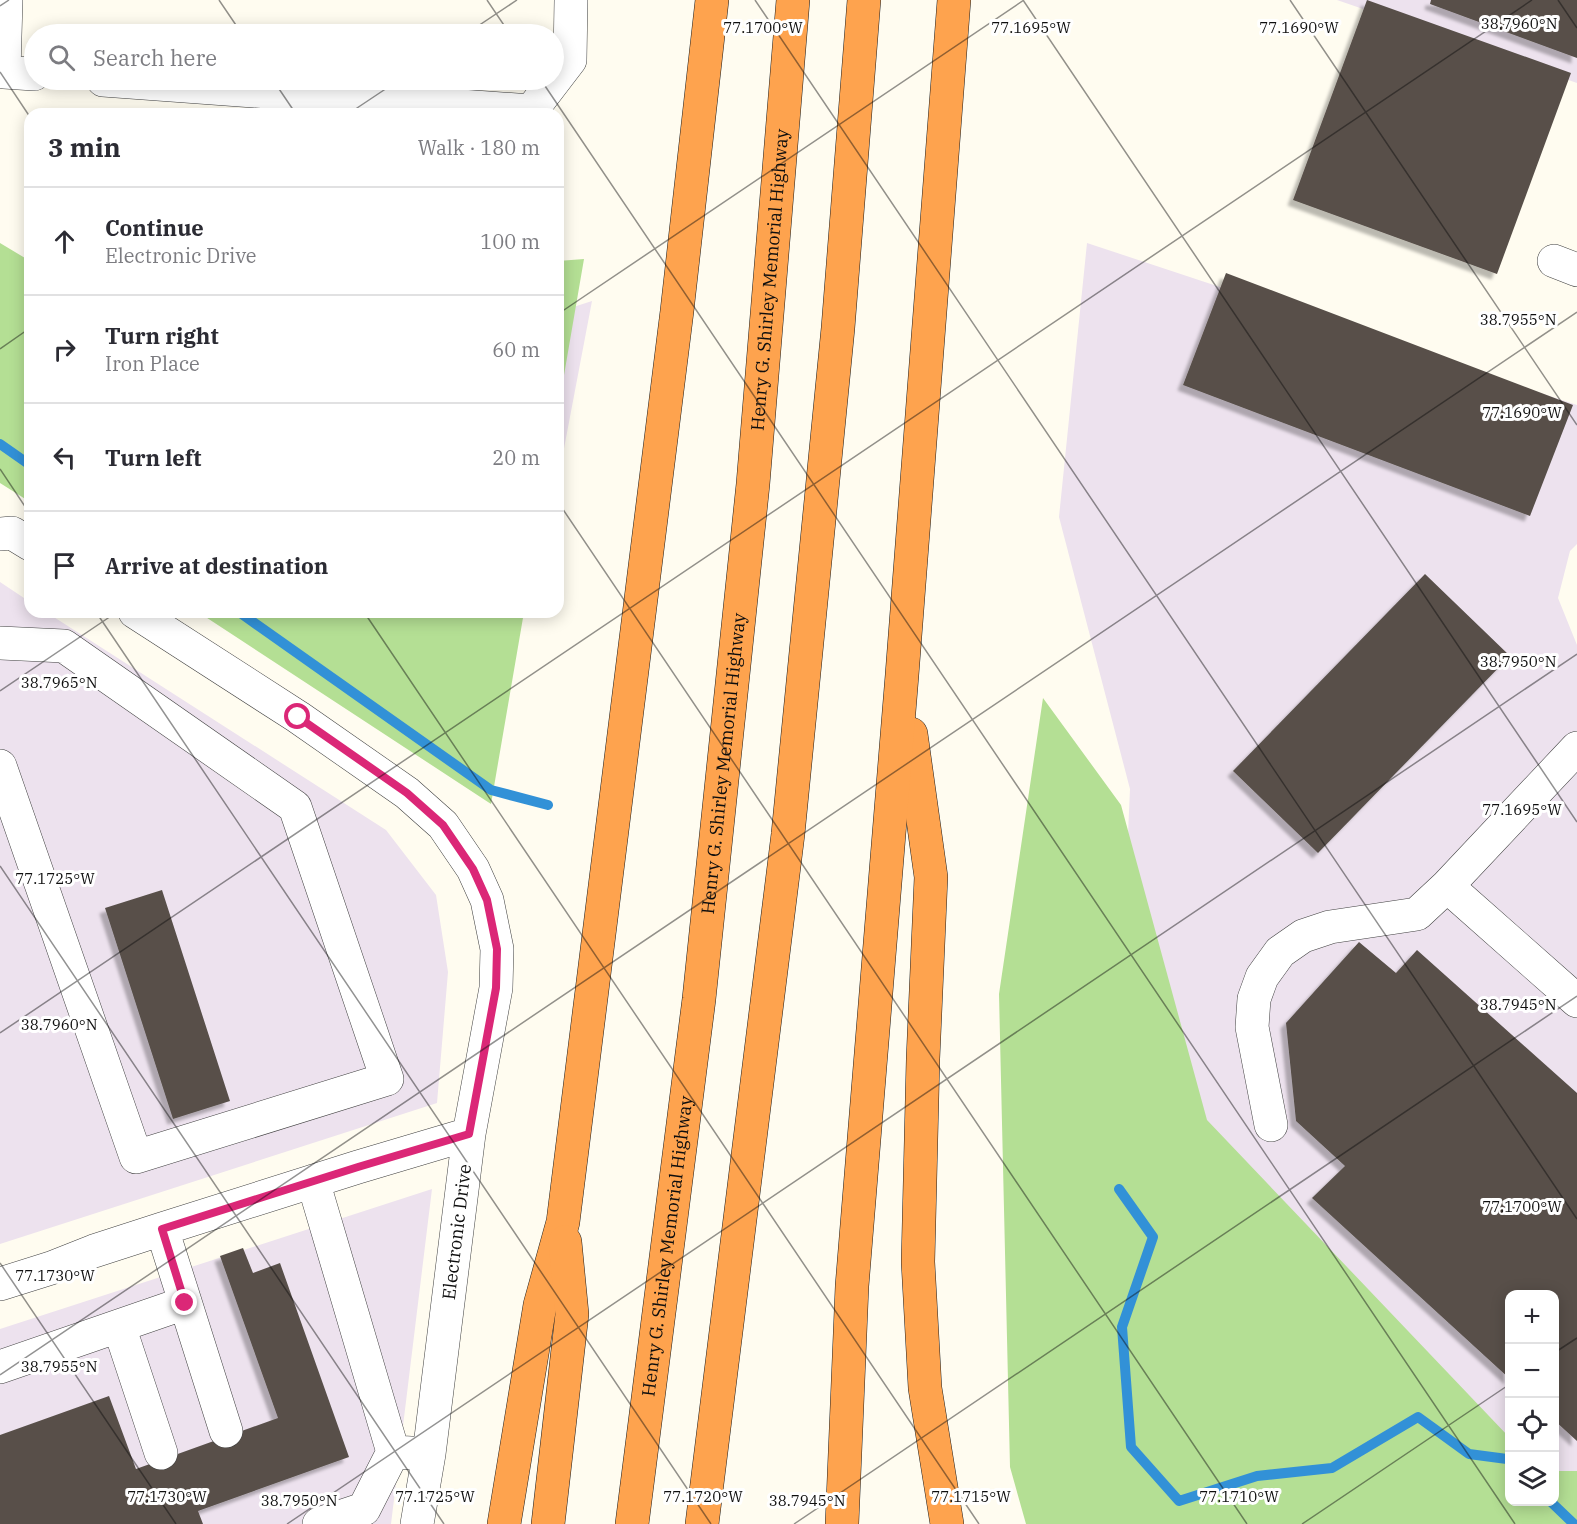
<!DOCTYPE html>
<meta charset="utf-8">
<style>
body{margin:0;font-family:"IBM Plex Serif",serif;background:#f7f7f7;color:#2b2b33}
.controls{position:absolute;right:18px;bottom:18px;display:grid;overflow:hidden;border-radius:12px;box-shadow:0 3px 15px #0003}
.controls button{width:54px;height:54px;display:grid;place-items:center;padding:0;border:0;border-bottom:2px solid #e1e1e2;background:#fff;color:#2b2b33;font:30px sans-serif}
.stop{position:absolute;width:18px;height:18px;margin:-14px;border:4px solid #db2777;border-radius:50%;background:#fff}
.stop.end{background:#db2777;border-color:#fff;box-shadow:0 2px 6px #0008}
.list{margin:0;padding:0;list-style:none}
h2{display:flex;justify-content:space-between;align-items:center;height:78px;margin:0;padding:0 24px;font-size:26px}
h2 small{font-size:20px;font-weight:400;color:#7c7c81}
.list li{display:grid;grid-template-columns:39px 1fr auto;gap:18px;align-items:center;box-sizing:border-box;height:108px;padding:0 24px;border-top:2px solid #e1e1e2}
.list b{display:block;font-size:22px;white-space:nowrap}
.list p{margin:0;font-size:20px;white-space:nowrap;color:#7c7c81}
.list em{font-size:20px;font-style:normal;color:#7c7c81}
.icon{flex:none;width:33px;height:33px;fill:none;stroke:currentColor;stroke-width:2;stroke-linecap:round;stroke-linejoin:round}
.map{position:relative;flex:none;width:1577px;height:1524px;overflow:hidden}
.search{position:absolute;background:#fff;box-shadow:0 3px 15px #0003;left:24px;top:24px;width:540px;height:66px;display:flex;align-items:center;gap:15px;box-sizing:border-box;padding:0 21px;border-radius:33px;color:#7c7c81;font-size:22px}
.panel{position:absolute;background:#fff;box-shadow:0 3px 15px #0003;left:24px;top:108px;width:540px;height:510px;border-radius:18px}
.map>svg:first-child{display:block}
.industrial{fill:#ede2ee;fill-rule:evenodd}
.forest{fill:#b4df94}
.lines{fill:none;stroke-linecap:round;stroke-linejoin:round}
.stream{stroke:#3291d7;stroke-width:10}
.building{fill:#58504a;filter:url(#shadow)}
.minor-casing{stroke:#414141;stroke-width:34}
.highway-casing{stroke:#1f1f1f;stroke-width:34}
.minor{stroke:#fff;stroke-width:33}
.highway{stroke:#fea34e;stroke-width:33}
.route{stroke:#db2777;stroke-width:8}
.ticks{fill:none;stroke:#0e0e0e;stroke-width:1.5;stroke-opacity:0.45}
.labels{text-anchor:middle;stroke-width:6;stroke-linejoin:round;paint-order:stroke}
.street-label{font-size:18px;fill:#0e0e0e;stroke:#fff}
.ticks-label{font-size:15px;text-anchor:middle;fill:#0e0e0e;stroke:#fff;stroke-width:6;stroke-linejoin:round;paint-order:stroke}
</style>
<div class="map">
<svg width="1577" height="1524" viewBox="0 0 1577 1524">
<defs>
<filter id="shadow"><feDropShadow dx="-5.5" dy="5.5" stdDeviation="1.5" flood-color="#0004"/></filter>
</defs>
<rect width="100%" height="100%" fill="#fffcf0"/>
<path class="industrial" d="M 1337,0 L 1577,0 L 1577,83 Z
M 1087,243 L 1577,405 L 1577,544 L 1570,551 L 1558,598 L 1577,645 L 1577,1524 L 1170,1524 L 1124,925 L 1130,789 L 1059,517 ZM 1510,1294 L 1554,1294 L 1554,1502 L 1510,1502 Z
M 592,301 L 558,480 L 558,312 Z
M 0,582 L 30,602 L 30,612 L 46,612 L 386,830 L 436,895 L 448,972 L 437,1103 L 0,1244 Z
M 432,1189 L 391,1524 L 0,1524 L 0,1329 Z"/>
<path class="forest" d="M 0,243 L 30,261 L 30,502 L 0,483 Z
M 584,259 L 558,410 L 558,261 Z
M 198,612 L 524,612 L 491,804 Z
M 1043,698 L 1121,805 L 1207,1120 L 1509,1437 L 1510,1502 L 1554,1502 L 1555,1471 L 1577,1471 L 1577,1524 L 1026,1524 L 1010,1467 L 999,994 Z"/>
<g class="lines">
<path class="stream" d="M 0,444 L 30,465
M 239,612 L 491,790 L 548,805
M 1119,1189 L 1153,1237 L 1122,1327 L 1131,1447 L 1179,1501 L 1257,1476 L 1332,1468 L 1418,1417 L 1469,1454 L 1507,1459 L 1510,1462
M 1551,1502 L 1574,1524"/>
</g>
<path class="building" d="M 1367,0 L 1571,73 L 1497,274 L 1293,200 Z
M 1431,0 L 1577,0 L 1577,58 L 1430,4 Z
M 1226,273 L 1573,405 L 1530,516 L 1183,385 Z
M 1425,574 L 1510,656 L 1318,853 L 1233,771 Z
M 162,890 L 230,1101 L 173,1119 L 105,908 Z
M 1359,942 L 1396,973 L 1417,950 L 1577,1093 L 1577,1441 L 1554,1420 L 1554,1294 L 1510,1294 L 1510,1379 L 1312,1198 L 1345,1166 L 1296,1121 L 1286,1023 Z
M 243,1248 L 253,1273 L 280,1263 L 349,1457 L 198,1511 L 203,1524 L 0,1524 L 0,1435 L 109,1396 L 136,1469 L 278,1418 L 220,1256 Z"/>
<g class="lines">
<g class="minor-casing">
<path id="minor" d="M 6,0 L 4,72 L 34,74
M 103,80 L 531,111 L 570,60 L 571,0
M 1554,261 L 1577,270
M 0,534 L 12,533 L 30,544
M 135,612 L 298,717 L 407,793 L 443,825 L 473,869 L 487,900 L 497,949 L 496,988 L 469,1134 L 429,1454 L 417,1524
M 0,643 L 64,646 L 295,807 L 387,1079 L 136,1157 L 0,766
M 1577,748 L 1447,886 L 1577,1001
M 1271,1125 L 1252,1027 L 1254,999 L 1262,977 L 1280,952 L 1303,936 L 1330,927 L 1417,914 L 1447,886
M 313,1181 L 393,1452 L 429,1454
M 162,1229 L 226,1431
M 0,1284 L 51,1268 L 94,1251 L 162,1229 L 358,1167 L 469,1134
M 119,1326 L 161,1453
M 0,1367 L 185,1303
M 319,1524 L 364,1509 L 393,1452"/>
</g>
<g class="highway-casing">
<g id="highway">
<path d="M 911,734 L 931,877 L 923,1059 L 918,1262 L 925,1388 L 947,1524"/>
<path d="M 504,1524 L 540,1305 L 563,1222 L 677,311 L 712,0"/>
<path d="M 548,1524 L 572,1314 L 565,1242"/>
<path id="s1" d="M 632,1524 L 699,999 L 753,484 L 793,0"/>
<path d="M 702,1524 L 788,834 L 838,328 L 864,0"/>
<path d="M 842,1524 L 852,1286 L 902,675 L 954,0"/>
</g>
</g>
<use href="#minor" class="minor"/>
<use href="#highway" class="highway"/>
</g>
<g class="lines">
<path class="route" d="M 185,1303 L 162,1229 L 358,1167 L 469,1134 L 496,988 L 497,949 L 487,900 L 473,869 L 443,825 L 407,793 L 298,717"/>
</g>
<path class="ticks" d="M 219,0 L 242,34M 487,0 L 510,34M 755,0 L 1577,1219M 1023,0 L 1577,822M 1290,0 L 1577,425M 1558,0 L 1577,28M 0,6 L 9,0M 466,34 L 517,0M 0,72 L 30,117M 273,80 L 296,114M 541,80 L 1515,1524M 348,114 L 399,80M 558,314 L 1024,0M 0,349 L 30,328M 0,469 L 30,514M 558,502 L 1247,1524M 96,612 L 711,1524M 364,612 L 979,1524M 0,691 L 117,612M 0,866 L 444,1524M 0,1033 L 1532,0M 0,1263 L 176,1524M 1554,1353 L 1577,1338M 0,1375 L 1577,312M 287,1524 L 1577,654M 794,1524 L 1577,996M 1302,1524 L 1510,1384"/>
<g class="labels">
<g class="street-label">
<text dy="6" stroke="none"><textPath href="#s1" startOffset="1252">Henry G. Shirley Memorial Highway</textPath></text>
<text dy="6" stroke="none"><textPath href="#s1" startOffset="766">Henry G. Shirley Memorial Highway</textPath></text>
<text transform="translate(457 1232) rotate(-83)" y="6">Electronic Drive</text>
<text dy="6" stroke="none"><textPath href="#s1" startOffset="280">Henry G. Shirley Memorial Highway</textPath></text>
</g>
</g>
<g class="ticks-label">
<text x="1519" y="29">38.7960°N</text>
<text x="763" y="33">77.1700°W</text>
<text x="1031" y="33">77.1695°W</text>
<text x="1299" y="33">77.1690°W</text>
<text x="1518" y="325">38.7955°N</text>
<text x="1522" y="418">77.1690°W</text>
<text x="1518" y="667">38.7950°N</text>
<text x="59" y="688">38.7965°N</text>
<text x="1522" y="815">77.1695°W</text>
<text x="55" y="884">77.1725°W</text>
<text x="1518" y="1010">38.7945°N</text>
<text x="59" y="1030">38.7960°N</text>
<text x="1522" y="1212">77.1700°W</text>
<text x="55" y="1281">77.1730°W</text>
<text x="59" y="1372">38.7955°N</text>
<text x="167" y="1502">77.1730°W</text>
<text x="435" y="1502">77.1725°W</text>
<text x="703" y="1502">77.1720°W</text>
<text x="971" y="1502">77.1715°W</text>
<text x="1239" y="1502">77.1710°W</text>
<text x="299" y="1506">38.7950°N</text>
<text x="807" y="1506">38.7945°N</text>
</g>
</svg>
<div class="controls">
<button>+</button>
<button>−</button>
<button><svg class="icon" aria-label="locate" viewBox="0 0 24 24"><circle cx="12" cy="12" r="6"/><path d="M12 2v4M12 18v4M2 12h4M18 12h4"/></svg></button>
<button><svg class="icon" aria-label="layers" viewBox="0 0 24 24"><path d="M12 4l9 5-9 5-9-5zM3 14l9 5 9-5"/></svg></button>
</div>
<div class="stop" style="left:298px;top:717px"></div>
<div class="stop end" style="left:185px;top:1303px"></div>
<div class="search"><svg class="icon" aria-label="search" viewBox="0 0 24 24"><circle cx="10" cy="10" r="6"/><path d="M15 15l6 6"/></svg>Search here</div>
<section class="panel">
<h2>3 min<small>Walk · 180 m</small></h2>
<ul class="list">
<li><svg class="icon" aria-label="ahead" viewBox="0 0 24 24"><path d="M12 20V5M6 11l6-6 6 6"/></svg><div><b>Continue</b><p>Electronic Drive</p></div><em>100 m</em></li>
<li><svg class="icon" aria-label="right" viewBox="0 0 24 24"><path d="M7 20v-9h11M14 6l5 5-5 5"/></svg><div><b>Turn right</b><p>Iron Place</p></div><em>60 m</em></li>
<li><svg class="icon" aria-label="left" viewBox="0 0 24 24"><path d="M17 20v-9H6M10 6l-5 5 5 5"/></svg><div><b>Turn left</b></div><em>20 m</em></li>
<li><svg class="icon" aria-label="arrive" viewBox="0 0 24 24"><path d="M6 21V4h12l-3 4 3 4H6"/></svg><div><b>Arrive at destination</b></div></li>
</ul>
</section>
</div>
